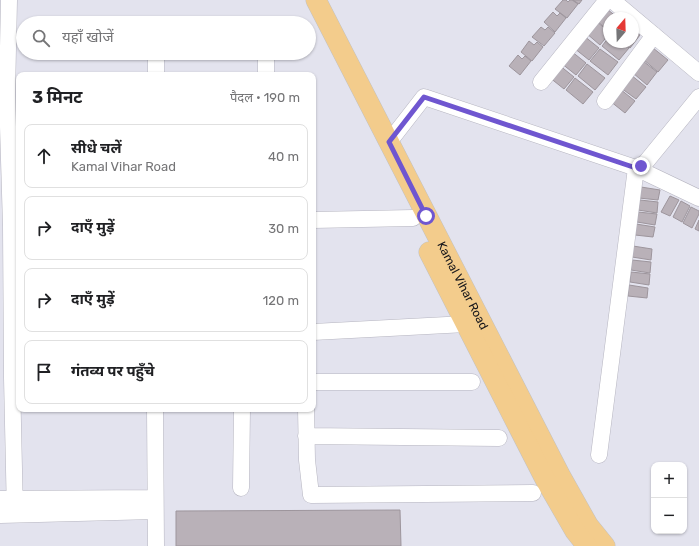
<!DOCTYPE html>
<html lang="hi">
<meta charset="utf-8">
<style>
body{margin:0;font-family:Rubik,"Noto Sans Devanagari",sans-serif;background:#f6f6f6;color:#202124}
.controls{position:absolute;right:12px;bottom:12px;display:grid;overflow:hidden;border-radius:8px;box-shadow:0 1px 3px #0004}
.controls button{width:36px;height:36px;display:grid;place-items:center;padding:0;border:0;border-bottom:1px solid #e0e0e0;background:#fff;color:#202124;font:20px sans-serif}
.compass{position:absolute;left:603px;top:12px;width:36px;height:36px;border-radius:50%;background:#fff;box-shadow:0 1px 3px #0004;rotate:19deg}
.stop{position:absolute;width:12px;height:12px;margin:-9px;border:3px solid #6f56d0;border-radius:50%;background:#fff}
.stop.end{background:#6f56d0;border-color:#fff;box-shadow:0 1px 4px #0008}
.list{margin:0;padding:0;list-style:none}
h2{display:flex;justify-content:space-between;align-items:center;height:52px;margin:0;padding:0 16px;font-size:17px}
h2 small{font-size:13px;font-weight:400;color:#757577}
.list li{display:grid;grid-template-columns:26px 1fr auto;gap:12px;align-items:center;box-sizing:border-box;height:64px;margin:0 8px 8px;padding:0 8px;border:1px solid #e0e0e0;border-radius:8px}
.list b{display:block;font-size:15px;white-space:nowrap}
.list p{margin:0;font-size:13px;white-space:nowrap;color:#757577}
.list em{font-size:13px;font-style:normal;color:#757577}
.icon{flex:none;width:22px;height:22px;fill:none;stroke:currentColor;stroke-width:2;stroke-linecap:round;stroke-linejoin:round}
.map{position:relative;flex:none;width:699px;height:546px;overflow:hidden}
.search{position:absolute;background:#fff;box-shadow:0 1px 3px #0004;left:16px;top:16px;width:300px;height:44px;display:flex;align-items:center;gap:10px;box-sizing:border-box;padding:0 14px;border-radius:22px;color:#757577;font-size:15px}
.panel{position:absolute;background:#fff;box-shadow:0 1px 3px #0004;left:16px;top:72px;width:300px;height:340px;border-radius:8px}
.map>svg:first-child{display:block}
.building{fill:#b9b1b8;stroke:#9d959c}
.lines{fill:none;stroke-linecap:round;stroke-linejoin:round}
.minor-casing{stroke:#b6b5c0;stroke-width:17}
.major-casing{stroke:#c2c2c3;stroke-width:21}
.minor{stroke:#fff;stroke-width:16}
.major{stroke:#f3cc8c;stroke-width:20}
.route{stroke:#6f56d0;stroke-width:5}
.labels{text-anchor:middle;stroke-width:3;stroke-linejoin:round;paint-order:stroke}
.street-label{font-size:12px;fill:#16161a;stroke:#f1f0fb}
</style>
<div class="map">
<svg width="699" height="546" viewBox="0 0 699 546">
<rect width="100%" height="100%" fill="#e3e3ee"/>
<path class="building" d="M 563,0 L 566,0 L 568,2 L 570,0 L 572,0 L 578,4 L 567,18 L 555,9 Z
M 573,0 L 582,0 L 579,4 Z
M 607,9 L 618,18 L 609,18 L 609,31 L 597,21 Z
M 553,12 L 557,16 L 560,13 L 566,18 L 555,32 L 544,22 Z
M 596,21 L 609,32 L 609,34 L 600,45 L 586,33 Z
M 541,27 L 545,30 L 548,27 L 555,33 L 544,46 L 532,37 Z
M 633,30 L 640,35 L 630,48 L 623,42 L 633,42 Z
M 584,36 L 599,48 L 589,60 L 574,48 Z
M 609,37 L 609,42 L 622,42 L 629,48 L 619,60 L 602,46 Z
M 529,41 L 534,45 L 537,42 L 543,47 L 532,61 L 521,52 Z
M 653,48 L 668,60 L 658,72 L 644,60 Z
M 600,49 L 618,62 L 608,75 L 590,61 Z
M 571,51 L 586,63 L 576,75 L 561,63 Z
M 518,55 L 522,59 L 525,56 L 531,61 L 520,75 L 509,66 Z
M 643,61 L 657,72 L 647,85 L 633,73 Z
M 587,64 L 605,78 L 595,90 L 578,76 Z
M 559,65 L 574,77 L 564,89 L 549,77 Z
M 631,75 L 646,87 L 636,99 L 621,88 Z
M 575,78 L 593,92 L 583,104 L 566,90 Z
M 620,89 L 635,101 L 625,113 L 610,101 Z
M 641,187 L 660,190 L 658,200 L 639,198 Z
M 670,196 L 679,200 L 670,216 L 661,212 Z
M 640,200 L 658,202 L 657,213 L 638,210 Z
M 681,201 L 690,206 L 682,222 L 673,217 Z
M 691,207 L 699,211 L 699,214 L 692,228 L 683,223 Z
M 638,212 L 657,214 L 655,225 L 637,222 Z
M 699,220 L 699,231 L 695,229 Z
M 636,224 L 655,227 L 653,237 L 635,235 Z
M 633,246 L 652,249 L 651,260 L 632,257 Z
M 632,260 L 651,262 L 650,273 L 631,270 Z
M 631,272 L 650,274 L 649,285 L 630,282 Z
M 629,285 L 648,288 L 647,298 L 628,296 Z
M 400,510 L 401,546 L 176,546 L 176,511 Z"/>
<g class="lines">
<g class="minor-casing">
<path id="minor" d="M 9,0 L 7,94 L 11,226 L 12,378 L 15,515
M 612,0 L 699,73
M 266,53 L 266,75
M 156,75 L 156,53
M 541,82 L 607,0
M 605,101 L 654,35
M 389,142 L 424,97 L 636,168 L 641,166 L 646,162 L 699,97
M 313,220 L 413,218
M 313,332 L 466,324
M 313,382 L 472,382
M 155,409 L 156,546
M 306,409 L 307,460 L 311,495 L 533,493
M 306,436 L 499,438
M 599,455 L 636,168 L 699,198
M 241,488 L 242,409
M 0,499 L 155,498
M 0,515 L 155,511"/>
</g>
<g class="major-casing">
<g id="major">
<path id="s1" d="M 316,0 L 561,477 L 588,525 L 605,546"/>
<path d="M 429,252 L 545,479 L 575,531 L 587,546"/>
</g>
</g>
<use href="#minor" class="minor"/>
<use href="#major" class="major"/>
</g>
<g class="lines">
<path class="route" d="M 426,216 L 389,142 L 424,97 L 636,168 L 641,166"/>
</g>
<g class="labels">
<g class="street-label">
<text dy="4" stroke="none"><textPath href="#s1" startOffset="321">Kamal Vihar Road</textPath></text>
</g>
</g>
</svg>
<div class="controls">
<button>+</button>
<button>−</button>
</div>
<svg class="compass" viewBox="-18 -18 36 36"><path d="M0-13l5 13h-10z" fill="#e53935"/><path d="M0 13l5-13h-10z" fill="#757577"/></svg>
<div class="stop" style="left:426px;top:216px"></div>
<div class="stop end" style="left:641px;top:166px"></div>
<div class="search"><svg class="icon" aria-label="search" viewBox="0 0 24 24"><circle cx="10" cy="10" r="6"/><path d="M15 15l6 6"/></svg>यहाँ खोजें</div>
<section class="panel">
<h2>3 मिनट<small>पैदल · 190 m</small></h2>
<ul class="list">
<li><svg class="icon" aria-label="ahead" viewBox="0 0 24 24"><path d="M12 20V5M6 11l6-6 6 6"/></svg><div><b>सीधे चलें</b><p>Kamal Vihar Road</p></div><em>40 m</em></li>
<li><svg class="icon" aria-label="right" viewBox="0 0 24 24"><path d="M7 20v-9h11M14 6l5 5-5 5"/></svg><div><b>दाएँ मुड़ें</b></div><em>30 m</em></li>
<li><svg class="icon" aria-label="right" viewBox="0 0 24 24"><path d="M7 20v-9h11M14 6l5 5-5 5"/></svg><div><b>दाएँ मुड़ें</b></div><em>120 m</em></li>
<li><svg class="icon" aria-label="arrive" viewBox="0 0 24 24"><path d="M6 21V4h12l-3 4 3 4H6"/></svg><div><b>गंतव्य पर पहुँचे</b></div></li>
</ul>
</section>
</div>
